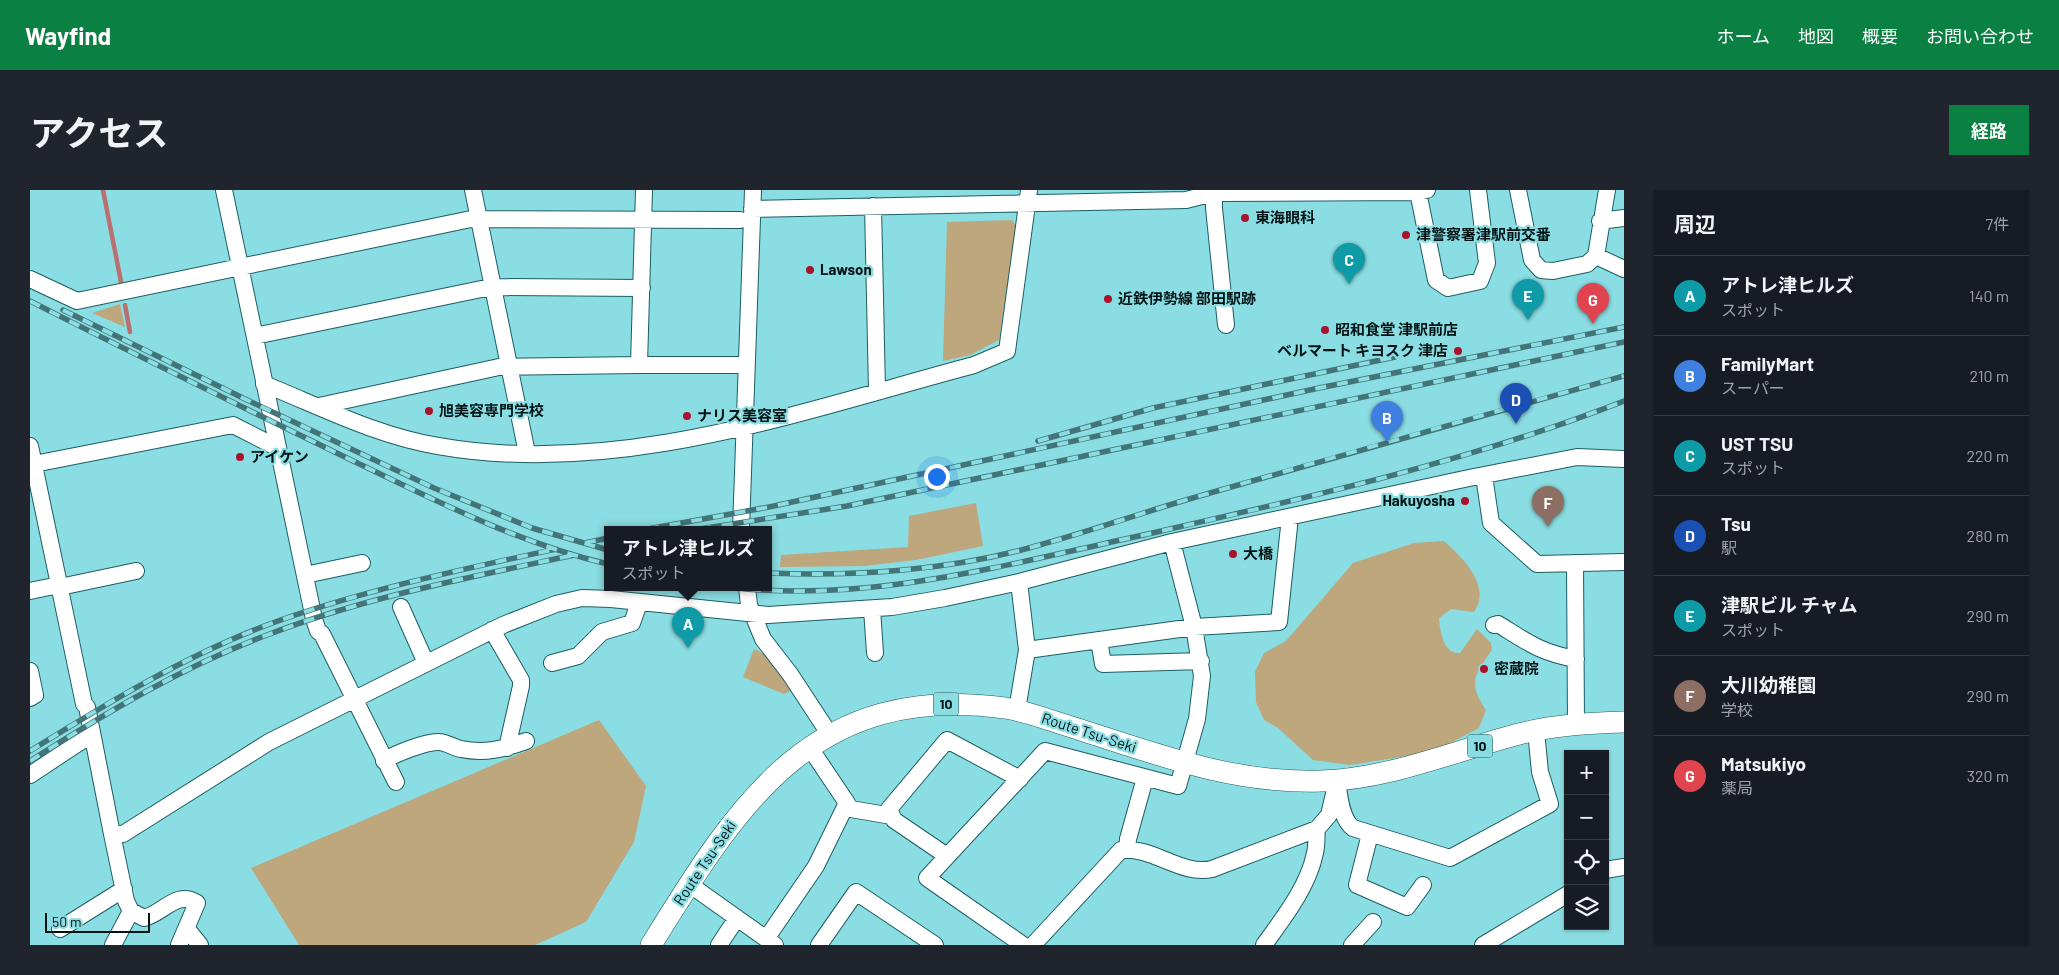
<!DOCTYPE html>
<html lang="ja">
<meta charset="utf-8">
<style>
body{margin:0;font-family:Barlow,"Noto Sans JP",sans-serif;background:#20242c;color:#f1f3f6}
.controls{position:absolute;right:15px;bottom:15px;display:grid;overflow:hidden;border-radius:0px;box-shadow:0 1px 4px #0004}
.controls button{width:45px;height:45px;display:grid;place-items:center;padding:0;border:0;border-bottom:1px solid #363941;background:#171b24;color:#f1f3f6;font:25px sans-serif}
.scale{position:absolute;left:15px;bottom:12px;width:105px;box-sizing:border-box;padding-left:5px;border:2px solid #001315;border-top:0;font-size:14px;line-height:18px;white-space:nowrap;color:#001315;-webkit-text-stroke:4px #8adde2;paint-order:stroke}
.you{position:absolute;left:906px;top:286px;width:18px;height:18px;margin:-12px;border:4px solid #fff;border-radius:50%;background:#1a73e8;box-shadow:0 0 0 8px #1a73e833}
.badge{display:grid;place-items:center;width:32px;height:32px;border-radius:50%;background:#0b8043;color:#fff;font-size:16px;font-weight:700}
.pin{position:absolute;translate:-50% -41px;filter:drop-shadow(0 1px 2px #0008)}
.pin::after{content:'';position:absolute;top:26px;width:18px;height:15px;background:inherit;clip-path:polygon(0 0,100% 0,50% 100%)}
.popup{position:absolute;left:574px;top:336px;width:168px;height:65px;box-sizing:border-box;display:grid;place-content:center;border-radius:0px;background:#171b24;filter:drop-shadow(0 1px 4px #0005);font-size:16px;white-space:nowrap;color:#9ea1a6}
.popup b{font-size:19px;color:#f1f3f6}
.popup::after{content:'';position:absolute;left:50%;top:100%;margin-left:-10px;border:10px solid transparent;border-top-color:#171b24}
.list{margin:0;padding:0;list-style:none}
h2{display:flex;justify-content:space-between;align-items:center;height:65px;margin:0;padding:0 20px;font-size:21px}
h2 small{font-size:16px;font-weight:400;color:#9ea1a6}
.list li{display:grid;grid-template-columns:32px 1fr auto;gap:15px;align-items:center;box-sizing:border-box;height:80px;padding:0 20px;border-top:1px solid #363941}
.list b{display:block;font-size:19px;white-space:nowrap}
.list p{margin:0;font-size:16px;white-space:nowrap;color:#9ea1a6}
.list em{font-size:16px;font-style:normal;color:#9ea1a6}
.icon{flex:none;width:28px;height:28px;fill:none;stroke:currentColor;stroke-width:2;stroke-linecap:round;stroke-linejoin:round}
.map{position:relative;flex:none;width:1594px;height:755px;overflow:hidden;border-radius:0px}
header{display:flex;align-items:center;gap:30px;box-sizing:border-box;height:70px;padding:0 25px;background:#0b8043;color:#fff}
header strong{font-size:24px}
nav{display:flex;gap:28px;margin-inline-start:auto;font-size:18px}
.intro{display:flex;align-items:center;justify-content:space-between;box-sizing:border-box;height:120px;padding:0 30px}
h1{margin:0;font-size:35px}
.button{padding:12px 22px;border-radius:0px;background:#0b8043;color:#fff;font-size:18px;font-weight:700}
main{display:flex;gap:30px;padding:0 30px}
aside{flex:1;background:#171b24;border-radius:0px;box-shadow:0 1px 4px #0004}
.map>svg:first-child{display:block}
.green{fill:#bea67d}
.lines{fill:none;stroke-linecap:round;stroke-linejoin:round}
.stream{stroke:#b87070;stroke-width:4.5}
.minor-casing{stroke:#1c5e62;stroke-width:18}
.major-casing{stroke:#1c5e62;stroke-width:22}
.minor{stroke:#fff;stroke-width:16}
.major{stroke:#fff;stroke-width:21}
.rail-casing{stroke:#437478;stroke-width:5.5}
.rail{stroke:#8adde2;stroke-width:4;stroke-dasharray:11;stroke-linecap:butt}
.poi-dot{fill:#a9112c;stroke:#8adde2;stroke-width:2}
.labels{text-anchor:middle;stroke-width:4.5;stroke-linejoin:round;paint-order:stroke}
.shield{fill:#8adde2;stroke:#295052;stroke-width:1}
.shield-label{font-size:14px;font-weight:bold;fill:#001315}
.poi-label{font-size:15px;font-weight:bold;fill:#001315;stroke:#8adde2;text-anchor:start}
.street-label{font-size:15px;fill:#001315;stroke:#8adde2}
</style>
<header>
<strong>Wayfind</strong>
<nav><a>ホーム</a><a>地図</a><a>概要</a><a>お問い合わせ</a></nav>
</header>
<div class="intro"><h1>アクセス</h1><a class="button">経路</a></div>
<main>
<div class="map">
<svg width="1594" height="755" viewBox="0 0 1594 755">
<rect width="100%" height="100%" fill="#8adde2"/>
<path class="green" d="M 982,30 L 986,36 L 969,150 L 940,165 L 913,171 L 917,32 Z
M 90,114 L 95,137 L 62,123 Z
M 946,313 L 953,356 L 886,370 L 834,376 L 750,377 L 751,365 L 878,357 L 879,326 Z
M 1414,351 C 1433,368 1462,396 1444,422 L 1421,419 L 1409,428 C 1410,441 1413,464 1430,463 L 1447,439 L 1461,453 L 1462,460 C 1445,484 1437,493 1456,520 L 1449,538 L 1403,562 L 1320,575 L 1283,570 L 1248,538 L 1234,530 L 1226,512 L 1225,482 L 1234,463 L 1256,451 L 1323,373 L 1384,353 Z
M 724,459 C 739,464 756,485 761,501 L 754,504 L 713,487 Z
M 569,530 L 616,596 L 604,652 L 556,732 L 505,755 L 269,755 L 221,678 Z"/>
<g class="lines">
<path class="stream" d="M 73,0 L 92,97
M 95,115 L 100,142"/>
<g class="minor-casing">
<path id="minor" d="M 194,0 L 284,429 L 288,441 L 292,444 L 366,592
M 443,0 L 497,263
M 614,0 L 609,175 L 716,175
M 1184,0 L 1184,18 L 1196,135
M 1488,0 L 1502,70 L 1511,80 L 1523,81 L 1557,74 L 1566,66 L 1577,0
M 1388,2 L 1406,90 L 1418,98 L 1450,91 L 1457,73 L 1448,0
M 843,16 L 847,201
M 722,19 L 1156,10 L 1184,3 L 1388,2 L 1397,0
M 1570,31 L 1594,28
M 1566,66 L 1594,79
M 0,89 L 47,111 L 441,29 L 710,30
M 225,146 L 461,97 L 612,98
M 234,194 C 291,217 347,246 408,256 C 589,288 771,221 944,175 L 977,161 L 999,0
M 289,216 L 469,177 L 609,175
M 0,256 L 54,514 L 57,517 L 82,644 L 93,644 L 239,552 L 473,435 L 526,414 L 552,408 L 581,409 L 738,425 L 862,417 L 915,408 L 989,392 L 1142,352 L 1439,288 L 1547,267 L 1594,269
M 4,274 L 203,235 L 248,258
M 1454,286 L 1461,333 L 1507,374 L 1594,372
M 711,339 L 723,0
M 1545,373 L 1546,534
M 275,385 L 332,373
M 30,397 L 106,381
M 717,397 L 719,415 L 733,449 L 760,484 L 800,545
M 0,401 L 29,395
M 371,417 L 396,473
M 842,419 L 845,463
M 1464,435 L 1468,434 C 1497,452 1511,463 1546,469
M 462,440 L 491,490 L 491,496 L 477,558
M 1069,450 L 1073,474 L 1171,471
M 997,460 L 1164,437 L 1249,432 L 1260,327
M 522,473 L 548,466 L 572,442 L 602,433 L 609,413
M 0,481 L 5,505 L 0,508
M 987,520 L 997,460 L 989,392
M 354,571 C 364,564 397,551 409,552 C 416,552 424,558 431,559 C 454,564 474,559 496,551
M 0,585 L 62,544
M 1308,598 C 1310,610 1312,630 1323,638 L 1420,668 L 1520,614 L 1510,582 L 1506,541
M 815,618 L 862,626
M 82,644 L 96,711 L 101,721 L 114,728 C 134,723 146,700 167,713 L 149,755
M 1340,644 L 1327,695 L 1377,717 L 1393,695
M 1097,660 L 1098,649 L 1115,588
M 917,666 L 864,630 L 859,619 L 917,550 L 990,589
M 1575,680 L 1594,677
M 659,694 L 745,755
M 30,739 L 94,699
M 157,739 L 170,755
M 736,749 L 786,676 L 817,613 L 780,558
M 83,755 L 101,721
M 689,755 L 707,728
M 789,755 L 826,702 L 905,755
M 993,755 L 897,688 L 1015,561 L 1148,596 L 1167,529 L 1172,486 L 1164,437 L 1142,352
M 1003,755 L 1091,660 C 1122,656 1151,686 1182,679 L 1287,639 L 1299,625 L 1307,591
M 1234,755 C 1254,727 1278,697 1285,663 C 1287,655 1286,647 1287,639
M 1322,755 L 1343,732
M 1453,755 L 1538,704"/>
</g>
<g class="major-casing">
<path id="major" d="M 621,755 C 710,611 784,492 975,518 C 1000,522 1024,532 1048,539 C 1128,565 1206,594 1291,591 C 1359,589 1424,561 1489,544 C 1524,535 1558,533 1594,532"/>
</g>
<use href="#minor" class="minor"/>
<use href="#major" class="major"/>
<g class="rail-casing">
<path id="rail" d="M 0,111 C 106,165 212,217 319,269 C 403,309 487,353 578,374
M 33,120 L 215,209 L 404,298 L 502,338 L 578,360
M 1008,251 L 1123,218 L 1365,167
M 618,339 L 739,317 L 1289,198 L 1594,137
M 670,339 L 817,316 L 1594,152
M 555,353 L 578,348
M 738,383 C 825,387 922,380 1006,356 C 1065,340 1122,319 1180,303 C 1318,263 1456,224 1594,186
M 698,397 C 837,414 974,375 1109,346 C 1272,309 1438,272 1594,211
M 0,561 C 76,514 153,467 237,435 C 330,401 429,380 526,359
M 0,571 C 76,523 152,477 237,445 C 336,407 441,387 544,365"/>
</g>
<use href="#rail" class="rail"/>
</g>
<g class="poi-dot">
<circle cx="1215" cy="28" r="5"/>
<circle cx="1376" cy="45" r="5"/>
<circle cx="780" cy="80" r="5"/>
<circle cx="1078" cy="109" r="5"/>
<circle cx="1295" cy="140" r="5"/>
<circle cx="1428" cy="161" r="5"/>
<circle cx="399" cy="221" r="5"/>
<circle cx="657" cy="226" r="5"/>
<circle cx="210" cy="267" r="5"/>
<circle cx="1435" cy="311" r="5"/>
<circle cx="1203" cy="364" r="5"/>
<circle cx="1454" cy="479" r="5"/>
</g>
<g class="labels">
<g class="shield">
<rect x="903.5" y="502.5" width="25" height="23" rx="4"/>
<rect x="1437.5" y="544.5" width="25" height="23" rx="4"/>
</g>
<g class="shield-label">
<text x="916" y="519">10</text>
<text x="1450" y="561">10</text>
</g>
<g class="poi-label">
<text x="1225" y="33">東海眼科</text>
<text x="1386" y="50">津警察署津駅前交番</text>
<text x="790" y="85">Lawson</text>
<text x="1088" y="114">近鉄伊勢線 部田駅跡</text>
<text x="1305" y="145">昭和食堂 津駅前店</text>
<text x="1418" y="166" text-anchor="end">ベルマート キヨスク 津店</text>
<text x="409" y="226">旭美容専門学校</text>
<text x="667" y="231">ナリス美容室</text>
<text x="220" y="272">アイケン</text>
<text x="1425" y="316" text-anchor="end">Hakuyosha</text>
<text x="1213" y="369">大橋</text>
<text x="1464" y="484">密蔵院</text>
</g>
<g class="street-label">
<text transform="translate(1059 543) rotate(18)" y="5">Route Tsu-Seki</text>
<text transform="translate(675 673) rotate(-56)" y="5">Route Tsu-Seki</text>
</g>
</g>
</svg>
<div class="controls">
<button>+</button>
<button>−</button>
<button><svg class="icon" aria-label="locate" viewBox="0 0 24 24"><circle cx="12" cy="12" r="6"/><path d="M12 2v4M12 18v4M2 12h4M18 12h4"/></svg></button>
<button><svg class="icon" aria-label="layers" viewBox="0 0 24 24"><path d="M12 4l9 5-9 5-9-5zM3 14l9 5 9-5"/></svg></button>
</div>
<div class="scale">50 m</div>
<div class="you"></div>
<div class="pin badge" style="left:658px;top:458px;background:#0f9aa8">A</div>
<div class="popup"><b>アトレ津ヒルズ</b>スポット</div>
<div class="pin badge" style="left:1357px;top:252px;background:#3f7fe0">B</div>
<div class="pin badge" style="left:1319px;top:94px;background:#0f9aa8">C</div>
<div class="pin badge" style="left:1486px;top:234px;background:#1a4fb4">D</div>
<div class="pin badge" style="left:1498px;top:130px;background:#0f9aa8">E</div>
<div class="pin badge" style="left:1518px;top:337px;background:#8d6e63">F</div>
<div class="pin badge" style="left:1563px;top:134px;background:#e0444e">G</div>
</div>
<aside>
<h2>周辺<small>7件</small></h2>
<ul class="list">
<li><span class="badge" style="background:#0f9aa8">A</span><div><b>アトレ津ヒルズ</b><p>スポット</p></div><em>140 m</em></li>
<li><span class="badge" style="background:#3f7fe0">B</span><div><b>FamilyMart</b><p>スーパー</p></div><em>210 m</em></li>
<li><span class="badge" style="background:#0f9aa8">C</span><div><b>UST TSU</b><p>スポット</p></div><em>220 m</em></li>
<li><span class="badge" style="background:#1a4fb4">D</span><div><b>Tsu</b><p>駅</p></div><em>280 m</em></li>
<li><span class="badge" style="background:#0f9aa8">E</span><div><b>津駅ビル チャム</b><p>スポット</p></div><em>290 m</em></li>
<li><span class="badge" style="background:#8d6e63">F</span><div><b>大川幼稚園</b><p>学校</p></div><em>290 m</em></li>
<li><span class="badge" style="background:#e0444e">G</span><div><b>Matsukiyo</b><p>薬局</p></div><em>320 m</em></li>
</ul>
</aside>
</main>
